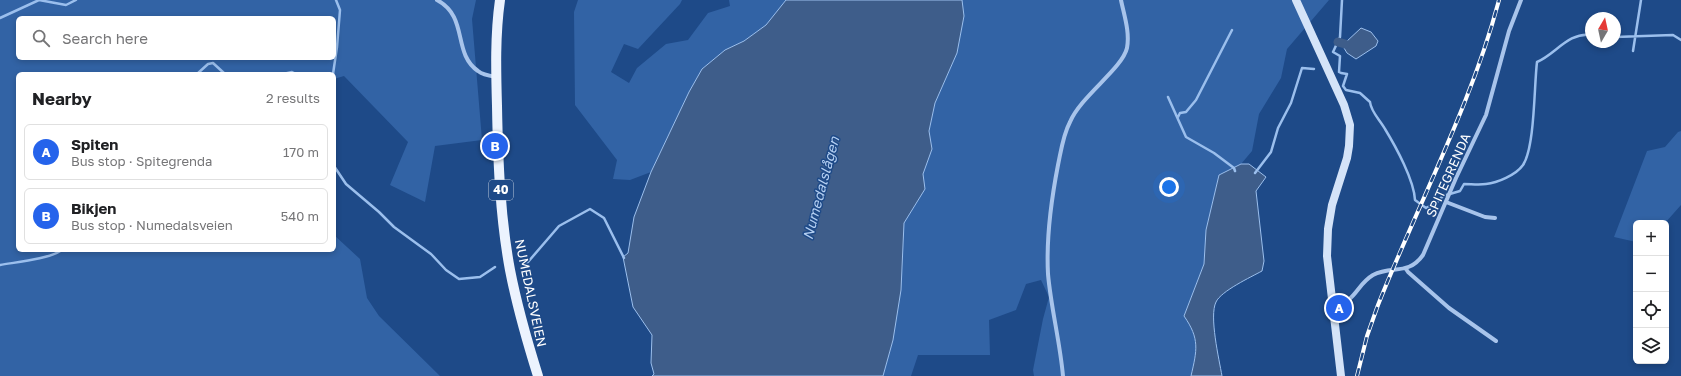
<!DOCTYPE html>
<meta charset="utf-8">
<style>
body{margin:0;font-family:"Golos Text",sans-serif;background:#f6f6f6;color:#202124}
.controls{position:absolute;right:12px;bottom:12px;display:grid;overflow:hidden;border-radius:6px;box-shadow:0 2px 6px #0003}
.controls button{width:36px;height:36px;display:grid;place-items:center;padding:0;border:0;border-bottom:1px solid #e0e0e0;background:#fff;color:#202124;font:20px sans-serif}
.compass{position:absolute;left:1585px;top:12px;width:36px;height:36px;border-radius:50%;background:#fff;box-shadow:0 2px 6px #0003;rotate:9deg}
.you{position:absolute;left:1169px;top:187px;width:14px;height:14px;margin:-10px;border:3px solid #fff;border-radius:50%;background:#1a73e8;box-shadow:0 0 0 6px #1a73e833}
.badge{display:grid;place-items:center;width:26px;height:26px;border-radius:50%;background:#2563eb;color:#fff;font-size:13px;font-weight:700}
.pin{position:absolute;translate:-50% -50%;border:2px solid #fff;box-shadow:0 1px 4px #0006}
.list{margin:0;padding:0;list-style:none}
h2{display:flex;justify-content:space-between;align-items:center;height:52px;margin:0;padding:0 16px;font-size:17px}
h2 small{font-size:13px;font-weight:400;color:#757577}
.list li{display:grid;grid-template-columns:26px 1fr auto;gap:12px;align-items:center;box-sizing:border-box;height:56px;margin:0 8px 8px;padding:0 8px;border:1px solid #e0e0e0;border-radius:6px}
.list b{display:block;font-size:15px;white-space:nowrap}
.list p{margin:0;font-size:13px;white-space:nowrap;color:#757577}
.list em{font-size:13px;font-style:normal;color:#757577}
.icon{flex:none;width:22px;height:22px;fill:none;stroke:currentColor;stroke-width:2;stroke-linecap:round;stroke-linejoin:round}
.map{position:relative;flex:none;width:1681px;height:376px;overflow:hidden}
.search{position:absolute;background:#fff;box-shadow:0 2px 6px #0003;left:16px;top:16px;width:320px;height:44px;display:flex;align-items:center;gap:10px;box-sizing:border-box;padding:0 14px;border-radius:6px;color:#757577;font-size:15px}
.panel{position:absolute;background:#fff;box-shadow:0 2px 6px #0003;left:16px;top:72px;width:320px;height:180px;border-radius:6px}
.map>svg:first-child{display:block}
.green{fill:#3263a5;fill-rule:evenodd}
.water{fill:#3e5d8a;stroke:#9bbfed}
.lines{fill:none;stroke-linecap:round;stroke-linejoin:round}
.stream{stroke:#9bbfed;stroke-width:2.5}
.canal{stroke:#3e5d8a;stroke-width:9}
.street{stroke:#a8c4eb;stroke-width:4}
.secondary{stroke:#d4e3f8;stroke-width:8}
.primary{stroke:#ecf3fe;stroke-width:10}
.rail-casing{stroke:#fff;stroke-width:4}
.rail{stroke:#1e4a88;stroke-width:2.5;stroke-dasharray:8;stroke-linecap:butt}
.labels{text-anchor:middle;stroke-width:3;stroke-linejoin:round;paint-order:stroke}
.shield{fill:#1e4a88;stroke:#bcc9db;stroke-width:1}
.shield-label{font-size:12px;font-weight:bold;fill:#fff}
.street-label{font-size:13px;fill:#fff;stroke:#1e4a88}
.water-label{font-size:14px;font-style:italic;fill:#b4cff2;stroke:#1e4a88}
</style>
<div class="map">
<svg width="1681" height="376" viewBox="0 0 1681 376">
<rect width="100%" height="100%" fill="#1e4a88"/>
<path class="green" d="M 0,0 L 476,0 L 472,19 L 482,140 L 435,146 L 425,202 L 390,185 L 408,142 L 344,76 L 334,79 L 334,74 L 18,74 L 18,250 L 334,250 L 334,235 L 360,259 L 367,298 L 379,316 L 440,376 L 0,376 ZM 18,18 L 334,18 L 334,58 L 18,58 Z
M 578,0 L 682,0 L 680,4 L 638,49 L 624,44 L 611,72 L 629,83 L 637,68 L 666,44 L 688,40 L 708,13 L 730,6 L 729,0 L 786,0 L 766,25 L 744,41 L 725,50 L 702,69 L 689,92 L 651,172 L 630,180 L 613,179 L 617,160 L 575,105 L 574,12 Z
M 962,0 L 1329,0 L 1287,49 L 1281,78 L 1259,114 L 1252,151 L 1241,164 L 1219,175 L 1206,230 L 1204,264 L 1184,316 C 1200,339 1197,350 1191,376 L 1034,376 L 1033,370 L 1043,319 L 1049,297 L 1041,280 L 1026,284 L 1016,310 L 989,320 L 990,355 L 918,355 L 911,376 L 883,376 L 893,340 L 902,272 L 904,223 L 925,189 L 922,174 L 932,149 L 929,131 L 935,103 L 957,53 Z
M 1681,131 L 1681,205 L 1665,223 L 1636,223 L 1636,242 L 1614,237 L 1647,151 L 1665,147 L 1678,132 Z"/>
<path class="water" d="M 786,0 L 962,0 L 964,16 L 957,53 L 935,103 L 929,131 L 932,149 L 923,174 L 925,189 L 904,223 L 901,290 L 893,340 L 883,376 L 652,376 L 654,374 L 651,363 L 652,335 L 633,307 L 623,257 L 628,253 L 634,217 L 651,172 L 689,92 L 702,69 L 725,50 L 744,41 L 766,25 Z
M 1361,28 L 1371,32 L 1378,41 L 1376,46 L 1356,59 L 1347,53 L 1344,48 L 1346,42 Z
M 1241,164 L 1249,164 L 1266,177 L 1256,191 L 1264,261 L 1262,271 C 1251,277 1221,291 1216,302 C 1209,316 1219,359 1222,376 L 1191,376 C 1197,350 1200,339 1184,316 L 1204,264 L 1206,230 L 1219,175 Z"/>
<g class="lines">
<path class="stream" d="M 1342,0 L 1340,37 L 1333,52 L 1340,56 L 1339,72 L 1341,73 L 1347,74 L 1343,86 L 1346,90 L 1360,93 L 1370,102 C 1371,112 1380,120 1385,129 C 1396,147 1414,180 1415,200 L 1426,208 L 1435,204 L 1443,196 L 1460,191 L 1464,184 C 1471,184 1479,185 1486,184 C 1497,183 1516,175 1523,165 C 1535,147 1534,86 1537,62 C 1556,54 1568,32 1591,35
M 0,18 L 39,0 L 66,5 L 76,0
M 1615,37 L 1673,35 L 1681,40
M 1633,51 L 1641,0
M 197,74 L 208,64 L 213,63 L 225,74
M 283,74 L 292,72 L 296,74
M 333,74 L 337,47 L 340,10 L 336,0
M 1168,97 L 1186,137 L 1214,153 L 1234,168 L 1235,171
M 1178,117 L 1180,113 L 1186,112 L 1196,100 L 1232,30
M 334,166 L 346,184 L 379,212 L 394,227 L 431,254 L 446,270 L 459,279 L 480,277 L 495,267
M 1255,173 L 1271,152 L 1278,128 L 1291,103 L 1302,68 L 1314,69
M 524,263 L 528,262 L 559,226 L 590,209 L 604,218 L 624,258
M 0,265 C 17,262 49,259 62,250"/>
<path class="canal" d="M 1338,42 L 1345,44"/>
<path class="street" d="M 437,0 C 469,17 452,53 478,71 C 483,75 490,76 496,77
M 1446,202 L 1485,217 L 1495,218
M 1406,269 L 1408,272 L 1449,308 L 1496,341
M 1333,307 C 1357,301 1356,285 1373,275 C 1392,265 1408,276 1423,255 L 1456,178 L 1486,115 L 1509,31 L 1521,0
M 1063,376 C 1060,342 1051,308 1048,274 C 1046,237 1051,201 1058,165 C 1061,151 1063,135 1070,122 C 1081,96 1122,69 1127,48 C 1130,32 1124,15 1121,0"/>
<path class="secondary" d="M 1296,0 L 1344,105 L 1350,125 L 1349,146 L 1347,158 L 1332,205 L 1328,229 L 1327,256 L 1341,376"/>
<path class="primary" d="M 500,0 C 495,35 496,71 497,106 C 498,161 500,216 510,270 C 517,306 527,341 538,376"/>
<g class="rail-casing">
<path id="rail" d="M 1357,376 L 1367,336 L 1378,305 C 1418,204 1471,106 1499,0"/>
</g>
<use href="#rail" class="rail"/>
</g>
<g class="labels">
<rect class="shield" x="489" y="180" width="24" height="20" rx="3"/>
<g class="shield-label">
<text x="501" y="194">40</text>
</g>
<g class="street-label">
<text transform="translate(1448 175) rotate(-66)" y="5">SPITEGRENDA</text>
<text transform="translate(531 293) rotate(78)" y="5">NUMEDALSVEIEN</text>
</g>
<g class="water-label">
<text transform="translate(821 188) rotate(-75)" y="5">Numedalslågen</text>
</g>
</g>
</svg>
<div class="controls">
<button>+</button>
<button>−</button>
<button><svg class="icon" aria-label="locate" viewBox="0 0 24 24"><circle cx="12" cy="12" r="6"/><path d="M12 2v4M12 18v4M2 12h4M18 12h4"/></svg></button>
<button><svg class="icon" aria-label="layers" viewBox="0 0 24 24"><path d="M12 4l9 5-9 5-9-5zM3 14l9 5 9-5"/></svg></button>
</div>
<svg class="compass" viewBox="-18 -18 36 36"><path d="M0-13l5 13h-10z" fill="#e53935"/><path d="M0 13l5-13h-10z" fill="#757577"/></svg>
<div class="you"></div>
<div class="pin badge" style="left:1339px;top:308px">A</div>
<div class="pin badge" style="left:495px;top:146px">B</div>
<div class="search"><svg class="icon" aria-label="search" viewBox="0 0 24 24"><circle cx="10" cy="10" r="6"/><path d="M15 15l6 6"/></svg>Search here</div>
<section class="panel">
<h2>Nearby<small>2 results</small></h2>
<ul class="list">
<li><span class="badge">A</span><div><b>Spiten</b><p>Bus stop · Spitegrenda</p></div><em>170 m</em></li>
<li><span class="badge">B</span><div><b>Bikjen</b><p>Bus stop · Numedalsveien</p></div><em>540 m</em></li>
</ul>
</section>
</div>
